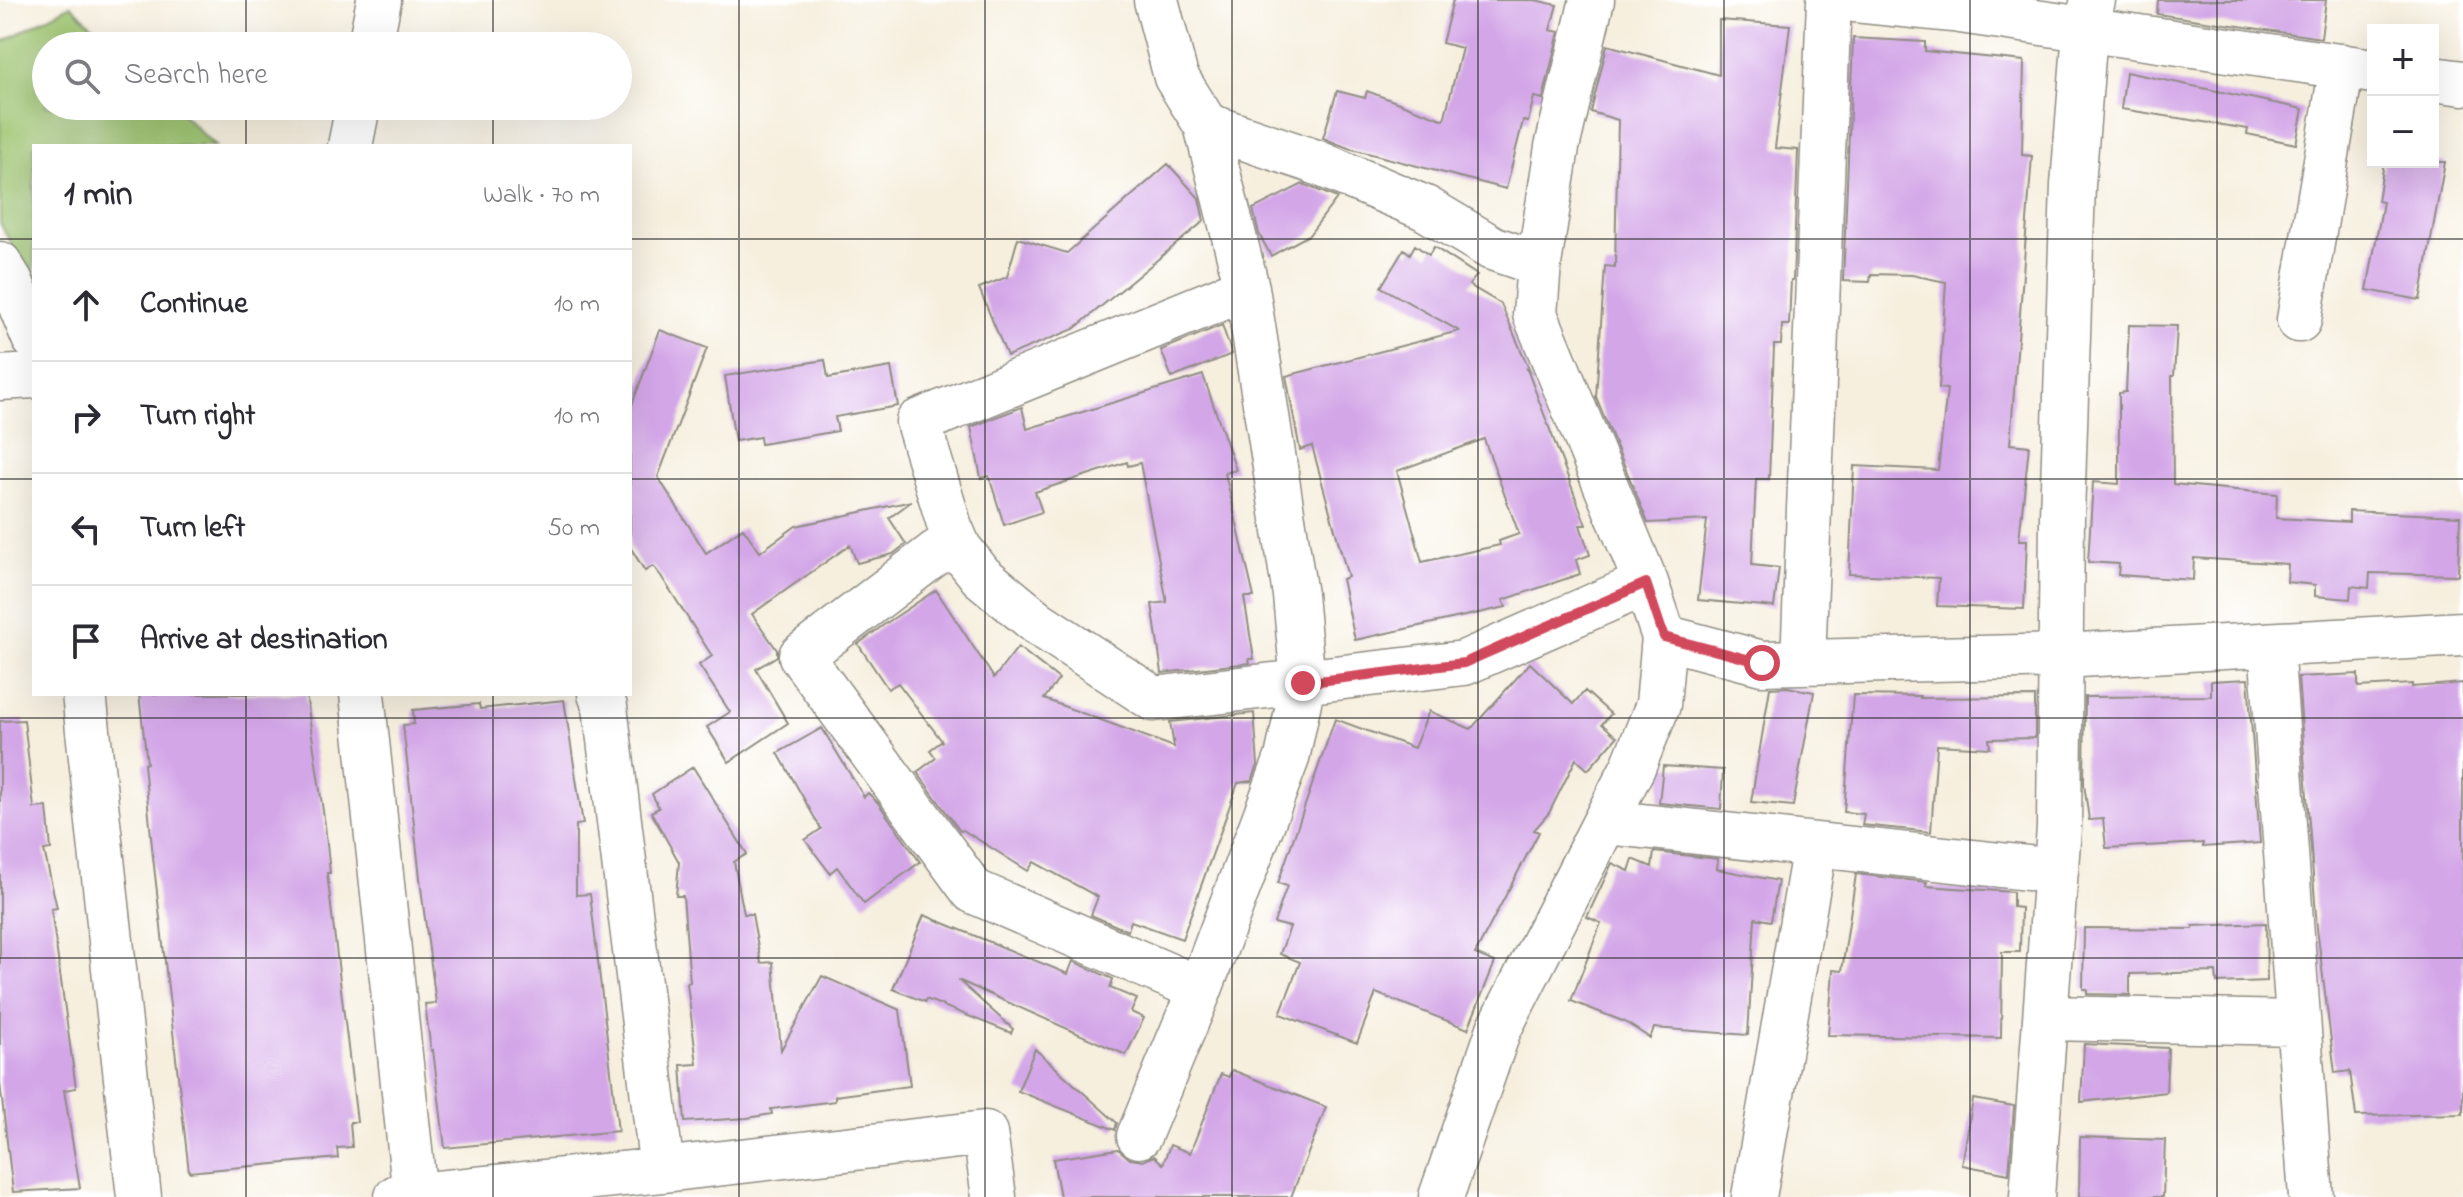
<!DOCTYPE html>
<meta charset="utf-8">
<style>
body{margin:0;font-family:"Indie Flower",sans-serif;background:#f7f7f7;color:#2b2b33}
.controls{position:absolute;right:24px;top:24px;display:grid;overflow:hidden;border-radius:0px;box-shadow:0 8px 32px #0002}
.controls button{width:72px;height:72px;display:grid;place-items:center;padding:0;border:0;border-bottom:2px solid #e1e1e2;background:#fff;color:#2b2b33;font:40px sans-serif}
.stop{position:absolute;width:24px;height:24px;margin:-18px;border:6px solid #d1495b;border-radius:50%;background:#fff}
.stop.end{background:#d1495b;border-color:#fff;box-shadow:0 2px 8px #0008}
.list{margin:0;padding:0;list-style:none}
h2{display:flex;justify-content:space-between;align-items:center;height:104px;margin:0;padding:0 32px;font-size:34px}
h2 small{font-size:26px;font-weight:400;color:#7c7c81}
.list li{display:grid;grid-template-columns:52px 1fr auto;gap:24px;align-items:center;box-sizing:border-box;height:112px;padding:0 32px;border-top:2px solid #e1e1e2}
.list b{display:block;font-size:30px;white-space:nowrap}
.list em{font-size:26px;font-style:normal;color:#7c7c81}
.icon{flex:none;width:44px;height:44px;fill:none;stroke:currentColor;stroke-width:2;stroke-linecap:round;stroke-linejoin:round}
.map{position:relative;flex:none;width:2463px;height:1197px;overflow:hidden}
.search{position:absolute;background:#fff;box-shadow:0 8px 32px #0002;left:32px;top:32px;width:600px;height:88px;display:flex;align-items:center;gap:20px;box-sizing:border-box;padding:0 28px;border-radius:44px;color:#7c7c81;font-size:30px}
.panel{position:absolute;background:#fff;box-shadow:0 8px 32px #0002;left:32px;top:144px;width:600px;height:552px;border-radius:0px}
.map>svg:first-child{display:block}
.green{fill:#9bc26d;stroke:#63764c;stroke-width:2}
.building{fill:#d3a6e7;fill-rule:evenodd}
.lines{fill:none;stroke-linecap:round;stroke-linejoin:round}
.minor-casing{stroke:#908d84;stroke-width:47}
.tertiary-casing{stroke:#908d84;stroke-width:47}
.minor{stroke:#fff;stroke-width:44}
.tertiary{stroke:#fff;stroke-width:44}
.route{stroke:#d1495b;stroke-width:10}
.grid{fill:none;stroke:#2b2b2b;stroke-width:2;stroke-opacity:0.55}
</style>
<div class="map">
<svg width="2463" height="1197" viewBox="0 0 2463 1197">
<rect width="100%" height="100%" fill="#fff"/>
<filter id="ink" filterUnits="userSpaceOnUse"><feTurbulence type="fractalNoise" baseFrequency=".0125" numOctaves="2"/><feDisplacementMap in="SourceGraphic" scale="16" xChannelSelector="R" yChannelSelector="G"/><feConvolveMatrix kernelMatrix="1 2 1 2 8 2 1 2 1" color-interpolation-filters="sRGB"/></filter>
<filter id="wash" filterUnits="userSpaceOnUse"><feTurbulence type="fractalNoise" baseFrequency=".006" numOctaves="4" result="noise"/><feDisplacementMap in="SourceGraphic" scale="32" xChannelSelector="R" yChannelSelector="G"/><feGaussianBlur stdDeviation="1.8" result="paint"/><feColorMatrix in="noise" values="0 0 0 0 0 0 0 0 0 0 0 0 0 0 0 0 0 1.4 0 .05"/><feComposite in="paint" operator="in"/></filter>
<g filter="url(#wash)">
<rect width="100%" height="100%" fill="#f6efde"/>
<path class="green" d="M 71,5 L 113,46 L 46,46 L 46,106 L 174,106 L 215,146 L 34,146 L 34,286 L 0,223 L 0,43 Z"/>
<g id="blocks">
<path class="building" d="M 1453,0 L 1535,0 L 1557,5 L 1550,30 L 1559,32 L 1543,99 L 1534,97 L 1528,122 L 1523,121 L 1506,189 L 1348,148 L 1323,138 L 1337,91 L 1365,98 L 1367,91 L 1444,120 L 1462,48 L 1442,43 Z
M 2158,0 L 2326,0 L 2321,38 L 2157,14 Z
M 1719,20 L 1790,25 L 1775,148 L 1798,150 L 1793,280 L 1791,280 L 1789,325 L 1782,325 L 1781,345 L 1774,345 L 1769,479 L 1756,479 L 1752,565 L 1779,568 L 1774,607 L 1698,600 L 1707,520 L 1648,523 L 1596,397 L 1605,266 L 1615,267 L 1618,120 L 1591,112 L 1607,45 L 1719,75 Z
M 1853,38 L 1925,42 L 1925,51 L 2024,61 L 2022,155 L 2032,156 L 2010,444 L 2029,446 L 2019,540 L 2027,540 L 2024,609 L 1937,606 L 1939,578 L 1849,574 L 1854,466 L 1938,470 L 1947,389 L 1939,388 L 1946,282 L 1912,275 L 1871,274 L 1870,282 L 1843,281 Z
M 2126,72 L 2303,109 L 2296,144 L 2247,134 L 2248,129 L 2121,109 Z
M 2384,162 L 2445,162 L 2420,300 L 2367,290 L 2383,202 L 2378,201 Z
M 1168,164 L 1199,198 L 1204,221 L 1074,329 L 1007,356 L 979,288 L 1007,277 L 1018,238 L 1067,253 Z
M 1303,184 L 1337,198 L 1309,235 L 1271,256 L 1259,234 L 1253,209 Z
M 1415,245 L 1429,255 L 1434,247 L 1477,275 L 1469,285 L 1501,304 L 1530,371 L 1527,369 L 1586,525 L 1580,525 L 1590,555 L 1576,560 L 1580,574 L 1503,600 L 1506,607 L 1355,640 L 1342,579 L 1348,577 L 1312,446 L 1300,450 L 1286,376 L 1459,331 L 1381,287 L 1404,249 L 1410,254 ZM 1484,439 L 1519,534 L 1499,541 L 1500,545 L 1422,562 L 1397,471 Z
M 1222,325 L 1232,354 L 1172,378 L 1161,350 Z
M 2129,325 L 2177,326 L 2174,376 L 2172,376 L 2173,484 L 2277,494 L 2276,518 L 2349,522 L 2349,511 L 2460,516 L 2458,575 L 2370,573 L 2369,588 L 2351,586 L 2350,599 L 2315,596 L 2315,585 L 2287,582 L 2288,564 L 2194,558 L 2193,580 L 2118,575 L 2119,564 L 2088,562 L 2093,482 L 2119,484 L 2119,393 L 2126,392 Z
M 660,330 L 707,348 L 658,477 L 706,553 L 743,528 L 760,552 L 796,526 L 912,501 L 889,518 L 906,544 L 893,554 L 857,563 L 850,545 L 752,614 L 777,650 L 777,656 L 756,669 L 788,723 L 729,762 L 707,727 L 730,712 L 699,665 L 712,656 L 661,576 L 653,566 L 645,571 L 630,547 L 630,410 Z
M 825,360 L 828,378 L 891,367 L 898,406 L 835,417 L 838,431 L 761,444 L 760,437 L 735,441 L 725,376 Z
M 1203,375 L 1236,470 L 1225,473 L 1254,597 L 1244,597 L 1254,659 L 1249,659 L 1250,663 L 1162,673 L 1152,604 L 1167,602 L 1140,463 L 1128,466 L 1127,462 L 1035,492 L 1042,512 L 1004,525 L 989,476 L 981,478 L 971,427 L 1022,407 L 1027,429 Z
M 936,590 L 994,678 L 1018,647 L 1059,679 L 1044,699 L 1174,747 L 1170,722 L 1254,713 L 1258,765 L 1252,781 L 1238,783 L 1182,939 L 1131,921 L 1128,931 L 1091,915 L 1098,897 L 1034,862 L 1028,871 L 963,830 L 960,831 L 917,772 L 936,758 L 930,750 L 942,741 L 898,683 L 888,689 L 858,644 L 885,624 Z
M 1530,663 L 1573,704 L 1585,691 L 1611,714 L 1602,724 L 1617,737 L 1588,770 L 1576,759 L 1549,813 L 1534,830 L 1539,832 L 1475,954 L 1495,962 L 1468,1029 L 1376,993 L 1357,1043 L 1280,1014 L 1300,962 L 1280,954 L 1290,927 L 1274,923 L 1287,886 L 1278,883 L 1335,719 L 1414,748 L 1429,711 L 1471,729 Z
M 2358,674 L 2358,687 L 2412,684 L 2412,687 L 2463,683 L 2463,1114 L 2356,1116 L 2350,1071 L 2335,1073 L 2317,928 L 2298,677 Z
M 2248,679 L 2260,843 L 2203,847 L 2203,843 L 2106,848 L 2103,819 L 2089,820 L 2084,784 L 2085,697 L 2211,696 L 2211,681 Z
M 1787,687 L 1814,692 L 1793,806 L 1751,802 L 1770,688 Z
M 139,694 L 306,694 L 325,825 L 330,873 L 327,873 L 357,1122 L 350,1122 L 352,1147 L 337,1148 L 338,1158 L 189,1172 L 153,857 L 144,764 L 147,763 Z
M 1853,695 L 1920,696 L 1920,698 L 2035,697 L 2035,738 L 1989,739 L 1990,748 L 1937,745 L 1931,832 L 1862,825 L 1864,814 L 1844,812 Z
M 564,700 L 583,824 L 576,825 L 576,895 L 590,894 L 618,1131 L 445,1148 L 433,1050 L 431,1051 L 425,1004 L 436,1003 L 422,896 L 403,725 L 414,724 L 413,710 L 479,704 L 480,709 Z
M 24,720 L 34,808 L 47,807 L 51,849 L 44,850 L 57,908 L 51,909 L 76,1088 L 64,1090 L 80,1188 L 13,1192 L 0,1083 L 0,721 Z
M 822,728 L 864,797 L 868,793 L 878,803 L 920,862 L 864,904 L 837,867 L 830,873 L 805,840 L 821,829 L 778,753 Z
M 1663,766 L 1723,770 L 1721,809 L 1659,803 Z
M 693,767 L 747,854 L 734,862 L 744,914 L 752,914 L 761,963 L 773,962 L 781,1050 L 822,976 L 900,1010 L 910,1086 L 835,1096 L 835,1101 L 771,1109 L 772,1114 L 747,1118 L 685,1122 L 681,1065 L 697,1064 L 687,983 L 690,982 L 683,896 L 676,896 L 679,862 L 651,812 L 659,808 L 652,794 Z
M 1654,852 L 1718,859 L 1717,869 L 1778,881 L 1771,921 L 1755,918 L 1748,1035 L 1654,1028 L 1650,1038 L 1625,1022 L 1571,1001 L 1601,923 L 1587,917 L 1612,863 L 1629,871 L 1633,859 L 1652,867 Z
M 1856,874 L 1927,882 L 1926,886 L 2013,892 L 2013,907 L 2021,908 L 2020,952 L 2002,952 L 2001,1038 L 1828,1035 L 1833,970 L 1842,971 Z
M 924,915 L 1068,974 L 1073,961 L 1113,979 L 1110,988 L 1137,999 L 1131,1012 L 1144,1018 L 1126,1055 L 958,980 L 1013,1029 L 1011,1033 L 926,999 L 925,1002 L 893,989 Z
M 2266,923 L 2267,981 L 2217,983 L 2216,972 L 2130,974 L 2130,995 L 2087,994 L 2087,989 L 2083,989 L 2084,928 L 2193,929 L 2193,926 Z
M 2084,1044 L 2168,1048 L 2166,1092 L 2081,1102 Z
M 1035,1049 L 1117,1123 L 1115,1130 L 1018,1091 Z
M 1232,1070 L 1326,1107 L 1291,1197 L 1060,1197 L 1053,1159 L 1118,1149 L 1130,1159 L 1143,1161 L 1154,1156 L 1163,1164 L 1170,1145 L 1190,1153 L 1221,1074 L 1229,1077 Z
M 1973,1099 L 2014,1106 L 2009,1174 L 1962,1165 Z
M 2080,1137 L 2165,1140 L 2163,1197 L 2079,1197 Z"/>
</g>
</g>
<g filter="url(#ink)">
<use href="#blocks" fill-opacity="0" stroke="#908d84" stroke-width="2"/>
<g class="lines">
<g class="minor-casing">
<path id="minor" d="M 1855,0 L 1953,10 L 2373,71
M 370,46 L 379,0
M 2433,79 L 2463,83
M 1206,125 L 1313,161 L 1425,208 L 1492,248 L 1539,264
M 350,146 L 358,106
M 1247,288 L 918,422 L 950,527 L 959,548 L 981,576 L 1038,623 L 1154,699 L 1464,663 L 1646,583
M 2299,320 L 2342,66
M 0,378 L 34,376
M 959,548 L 937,552 L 801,656 L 973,891 L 1200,989
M 1664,637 L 1762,663 L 2061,656 L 2463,634
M 2271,645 L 2311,1197
M 1803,662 L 1829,0
M 362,694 L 415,1197
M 600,694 L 605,707 L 662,1170
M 1605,822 L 2056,871
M 2045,1018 L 2298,1023
M 1139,1136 L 1200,989 L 1287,758 L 1303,683 L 1295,595 L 1247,288 L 1206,125 L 1176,77 L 1156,0
M 397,1197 L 662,1170 L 985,1133 L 994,1197
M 1441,1197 L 1499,1029 L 1633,767 L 1658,705 L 1664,637 L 1646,583 L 1535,314 L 1539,264 L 1557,147 L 1592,0
M 1754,1197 L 1815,846
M 2032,1197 L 2059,827 L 2062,516 L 2073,185 L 2085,31 L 2093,0"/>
</g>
<g class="tertiary-casing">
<path id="tertiary" d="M 0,264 L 11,282 L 34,338
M 84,694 L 139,1197"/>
</g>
<use href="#minor" class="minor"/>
<use href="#tertiary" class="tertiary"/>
</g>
</g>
<g class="lines" filter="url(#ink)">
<path class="route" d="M 1303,683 L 1464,663 L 1646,583 L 1664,637 L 1762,663"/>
</g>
<path class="grid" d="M 246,0 L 246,46M 493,0 L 493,46M 739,0 L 739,1197M 985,0 L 985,1197M 1232,0 L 1232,1197M 1478,0 L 1478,1197M 1724,0 L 1724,1197M 1970,0 L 1970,1197M 2217,0 L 2217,1197M 246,106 L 246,146M 493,106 L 493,146M 0,239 L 34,239M 630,239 L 2463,239M 0,479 L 34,479M 630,479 L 2463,479M 246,694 L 246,1197M 493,694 L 493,1197M 0,718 L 2463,718M 0,958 L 2463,958"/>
</svg>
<div class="controls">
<button>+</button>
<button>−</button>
</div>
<div class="stop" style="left:1762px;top:663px"></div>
<div class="stop end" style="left:1303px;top:683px"></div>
<div class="search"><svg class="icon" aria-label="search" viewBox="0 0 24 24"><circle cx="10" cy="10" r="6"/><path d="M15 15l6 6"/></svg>Search here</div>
<section class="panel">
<h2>1 min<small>Walk · 70 m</small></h2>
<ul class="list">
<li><svg class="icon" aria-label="ahead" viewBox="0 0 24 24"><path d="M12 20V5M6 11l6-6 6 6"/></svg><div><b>Continue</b></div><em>10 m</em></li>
<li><svg class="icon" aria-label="right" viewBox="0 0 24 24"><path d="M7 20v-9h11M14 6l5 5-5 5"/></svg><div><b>Turn right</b></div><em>10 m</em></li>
<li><svg class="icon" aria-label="left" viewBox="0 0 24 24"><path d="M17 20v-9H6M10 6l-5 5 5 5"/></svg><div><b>Turn left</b></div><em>50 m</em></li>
<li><svg class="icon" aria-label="arrive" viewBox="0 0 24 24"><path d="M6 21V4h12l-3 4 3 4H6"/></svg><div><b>Arrive at destination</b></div></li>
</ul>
</section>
</div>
